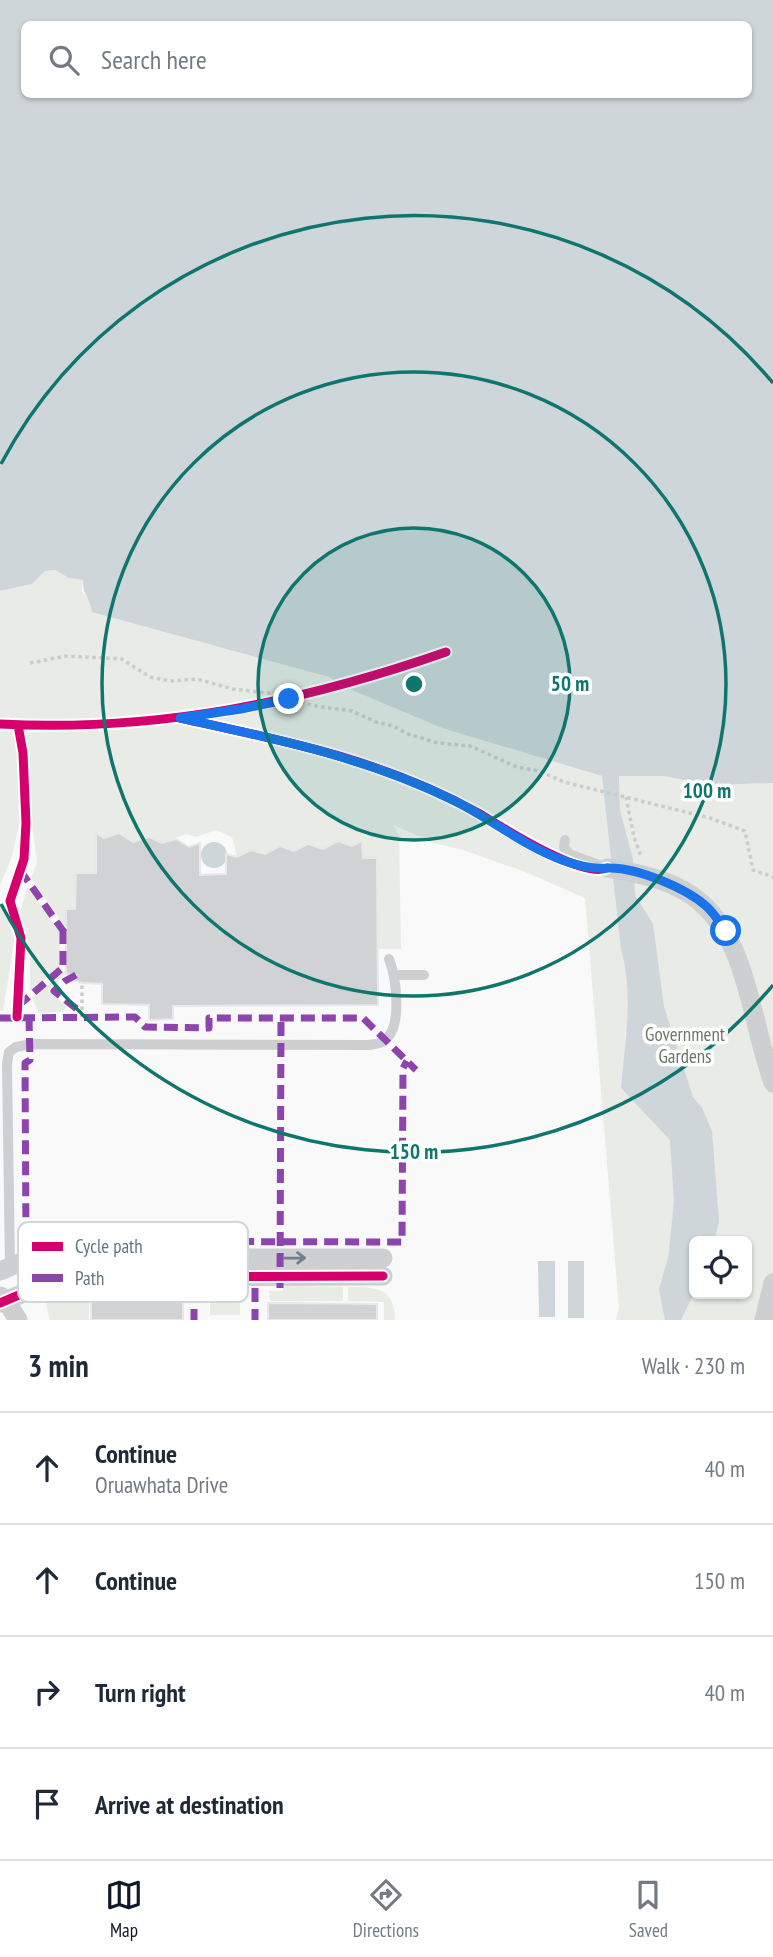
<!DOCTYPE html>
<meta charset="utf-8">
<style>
body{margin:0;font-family:"PT Sans Narrow",sans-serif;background:#f2f2f3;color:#1f2937}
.controls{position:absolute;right:21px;bottom:21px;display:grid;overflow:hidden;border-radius:10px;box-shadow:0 2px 5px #0004}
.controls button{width:63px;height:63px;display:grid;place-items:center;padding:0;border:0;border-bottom:2px solid #e0e1e3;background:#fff;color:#1f2937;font:35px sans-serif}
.stop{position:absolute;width:21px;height:21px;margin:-16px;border:5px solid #1a73e8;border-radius:50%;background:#fff}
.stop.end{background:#1a73e8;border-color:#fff;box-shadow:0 2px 7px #0008}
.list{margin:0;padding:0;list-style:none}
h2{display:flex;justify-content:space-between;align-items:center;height:91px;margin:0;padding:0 28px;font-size:30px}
h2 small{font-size:23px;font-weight:400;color:#747a83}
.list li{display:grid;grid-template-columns:46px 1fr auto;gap:21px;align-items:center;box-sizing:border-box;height:112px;padding:0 28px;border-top:2px solid #e0e1e3}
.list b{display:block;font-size:26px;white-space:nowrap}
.list p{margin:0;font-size:23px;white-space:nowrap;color:#747a83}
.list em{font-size:23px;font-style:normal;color:#747a83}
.icon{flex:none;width:38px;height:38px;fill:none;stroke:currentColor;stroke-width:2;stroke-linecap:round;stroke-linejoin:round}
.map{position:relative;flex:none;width:773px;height:1320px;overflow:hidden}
.search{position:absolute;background:#fff;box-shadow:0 2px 5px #0004;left:21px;right:21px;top:21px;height:77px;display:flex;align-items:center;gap:18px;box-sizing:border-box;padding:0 24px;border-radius:10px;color:#747a83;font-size:26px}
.sheet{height:539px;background:#fff}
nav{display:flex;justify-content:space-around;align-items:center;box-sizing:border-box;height:98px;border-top:2px solid #e0e1e3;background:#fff;font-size:19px;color:#747a83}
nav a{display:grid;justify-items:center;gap:4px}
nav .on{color:#111827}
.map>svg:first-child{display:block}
.green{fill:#e8ebe6;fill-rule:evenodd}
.water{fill:#ced6d9;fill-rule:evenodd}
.building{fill:#d0d2d3;stroke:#e8e8e8;stroke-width:2}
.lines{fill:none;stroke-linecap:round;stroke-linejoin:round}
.path{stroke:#cbcccd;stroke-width:3.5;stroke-dasharray:3.5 3.5;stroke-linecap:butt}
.lane{stroke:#cecfd0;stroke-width:10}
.street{stroke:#cecfd0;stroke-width:19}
.quiet{stroke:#8e44ad;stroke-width:7;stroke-dasharray:14 7;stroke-linecap:butt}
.cycleway-casing{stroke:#fff;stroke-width:13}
.cycleway{stroke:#d6006c;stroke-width:9}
.oneway{stroke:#707f8b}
.route{stroke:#1a73e8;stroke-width:9}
.ring{fill:none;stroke:#0f766e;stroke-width:3.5}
.labels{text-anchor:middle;stroke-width:7;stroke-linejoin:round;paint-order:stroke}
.park-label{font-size:19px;fill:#687a64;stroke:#fff}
.key{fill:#fff;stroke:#d1d6da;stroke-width:2}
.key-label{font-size:19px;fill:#657683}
.centre{fill:#0f766e;stroke:#fff;stroke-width:3.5}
.ring-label{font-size:21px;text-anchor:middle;font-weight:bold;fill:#0f766e;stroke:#fff;stroke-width:7;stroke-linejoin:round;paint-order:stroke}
</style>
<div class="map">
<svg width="773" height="1320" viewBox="0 0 773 1320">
<rect width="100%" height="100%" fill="#f9f9f9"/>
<path class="green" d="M 55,570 L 69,578 L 83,580 L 82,591 L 92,605 L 237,651 L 329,677 L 342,686 L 442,728 L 602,776 L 625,833 L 620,810 L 619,775 L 663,776 L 711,785 L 773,783 L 773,1320 L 616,1320 L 619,1308 L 585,898 L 523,871 L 463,850 L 434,843 L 393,825 L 399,835 L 401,949 L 378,949 L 377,858 L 363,858 L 361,841 L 352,846 L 338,841 L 323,849 L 308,844 C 289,853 271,855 251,850 L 237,857 L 232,837 L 216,830 L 196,837 L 186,834 L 162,843 L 149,837 L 133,842 L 119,833 L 104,838 L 97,834 L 96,873 L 76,874 L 75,909 L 66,910 L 66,928 L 31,878 L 37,862 L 32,824 L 20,823 L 11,859 L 0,885 L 0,591 L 32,584 L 45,571 ZM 694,1241 L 747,1241 L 747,1294 L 694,1294 Z
M 28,886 L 60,933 L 60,967 L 30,991 L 30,951 L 20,912 Z
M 0,902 L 15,936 L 3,1011 L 0,1011 Z
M 66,970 L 66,974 L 48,991 L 67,1007 L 62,1012 L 39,1013 L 32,998 Z
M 283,1286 L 343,1287 L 343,1301 L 270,1301 L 269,1291 L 283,1291 Z
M 348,1287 C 375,1287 395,1287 395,1320 L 384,1320 L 384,1302 L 348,1301 Z
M 72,1290 L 89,1290 L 89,1320 L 50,1320 L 46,1304 L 60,1294 Z
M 210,1291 L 240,1291 L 240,1315 L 210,1315 Z"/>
<path class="water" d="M 0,0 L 773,0 L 773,783 L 711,785 L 663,776 L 619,776 L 620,810 L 633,859 L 635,895 L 653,924 L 664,1007 L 693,1097 L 702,1108 L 712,1131 L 719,1222 L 714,1241 L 694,1241 L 694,1293 L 681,1320 L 665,1320 L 659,1289 L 668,1258 L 674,1202 L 670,1140 L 621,1088 C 625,1042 634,995 621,949 L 602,776 L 442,728 L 342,686 L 329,677 L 92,612 C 91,599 82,595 83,580 L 69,578 L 55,570 L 45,571 L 32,584 L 0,591 ZM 24,24 L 748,24 L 748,94 L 24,94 Z
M201 855a13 13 0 1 1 26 0a13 13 0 1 1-26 0Z
M 538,1261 L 555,1261 L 555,1317 L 539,1317 Z
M 568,1261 L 584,1261 L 584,1318 L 568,1318 Z"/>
<path class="building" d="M 96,833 L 104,838 L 119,833 L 133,842 L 149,837 L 162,843 L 176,839 L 189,847 L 200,843 L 200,875 L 226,874 L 226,854 L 237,857 L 251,850 L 265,854 L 280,846 L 294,851 L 308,844 L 323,849 L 338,841 L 352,846 L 362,841 L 363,858 L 377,858 L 378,1005 L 173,1006 L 173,1019 L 149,1020 L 149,1005 L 102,1004 L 102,984 L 82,983 L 75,981 L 76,975 L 66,974 L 66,909 L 75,909 L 76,873 L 96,873 Z
M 91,1296 L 183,1296 L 183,1320 L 91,1320 Z
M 268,1303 L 377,1304 L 377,1320 L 268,1320 Z"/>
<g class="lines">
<path class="path" d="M 30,663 L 66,656 L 122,659 L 150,677 L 170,681 L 197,679 L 233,689 L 268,693 L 316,706 L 352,711 L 376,722 L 393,726 L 408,734 L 438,743 L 470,746 L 517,767 L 539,771 L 564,782 L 710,818 L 745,831 L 753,870 L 773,877
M 626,797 L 634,837 L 641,856
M 82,1017 L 82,983"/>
<path class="lane" d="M 565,840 L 564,847 L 569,854 L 607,868
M 395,975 L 424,975
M 10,1267 L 7,1064 L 9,1052 L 16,1047 L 32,1044 L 369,1045 C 375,1044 381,1044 385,1040 C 403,1026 396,977 389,959"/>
<path class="street" d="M 607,868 C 630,872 654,876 675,886 C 731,911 743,972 757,1026 C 761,1045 767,1064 773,1083
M 0,1271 L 29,1259 L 59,1258 L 383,1258
M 0,1296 L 5,1299 L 18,1320
M 0,1303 L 52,1281 L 70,1277 L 383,1276
M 764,1320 L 773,1283"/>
<path class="quiet" d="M 20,870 L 66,935
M 63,930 L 63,968
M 76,975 L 65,981 L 54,991 L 82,1013
M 18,1006 L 66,965
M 29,1017 L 30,1060 L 25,1063 L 26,1241 L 402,1242 L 403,1068 L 407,1061
M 0,1018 L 135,1017 L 145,1027 L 209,1028 L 209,1018 L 363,1018 L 416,1070
M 194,1288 L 194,1320
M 255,1288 L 255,1320
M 280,1288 L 281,1019"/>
<g class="cycleway-casing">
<path id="cycleway" d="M 180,718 C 285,741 383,760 478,813 C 502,827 582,879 607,868
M 0,724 C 155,732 300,703 446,652
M 17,1017 L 21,938 L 10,901 L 24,859 L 26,823 L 23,753 L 18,725
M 0,1303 L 52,1281 L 70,1277 L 383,1276"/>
</g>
<use href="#cycleway" class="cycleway"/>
</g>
<defs><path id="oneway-shaft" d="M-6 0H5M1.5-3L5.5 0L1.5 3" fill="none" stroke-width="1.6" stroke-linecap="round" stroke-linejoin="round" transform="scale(1.75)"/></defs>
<use class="oneway" href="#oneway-shaft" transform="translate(295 1258) rotate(-1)"/>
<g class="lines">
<path class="route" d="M 289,699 L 241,709 L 180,718 C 276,739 366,757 455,801 C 491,819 524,846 562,860 C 578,866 593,869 608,868 C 636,867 686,888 706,906 C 714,913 720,923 726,931"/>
</g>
<circle cx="414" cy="684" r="156" fill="#0f766e" fill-opacity=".12"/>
<g class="ring">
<circle cx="414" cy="684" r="156"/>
<circle cx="414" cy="684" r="312"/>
<path d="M773 985A468 468 0 0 1 1 904M1 464A468 468 0 0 1 773 383"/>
</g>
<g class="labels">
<g class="park-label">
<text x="685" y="1041">Government<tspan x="685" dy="22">Gardens</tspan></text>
</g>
</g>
<rect x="18" y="1222" width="230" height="80" rx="10" class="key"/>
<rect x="32" y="1242" width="31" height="9" fill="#d6006c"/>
<rect x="32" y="1274" width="31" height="8" fill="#8e44ad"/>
<g class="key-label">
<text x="75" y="1253">Cycle path</text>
<text x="75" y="1285">Path</text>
</g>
<circle cx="414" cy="684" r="10" class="centre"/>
<g class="ring-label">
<text x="570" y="691">50 m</text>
<text x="707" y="798">100 m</text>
<text x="414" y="1159">150 m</text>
</g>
</svg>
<div class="controls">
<button><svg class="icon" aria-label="locate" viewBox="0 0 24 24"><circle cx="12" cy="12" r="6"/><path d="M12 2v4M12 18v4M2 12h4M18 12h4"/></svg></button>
</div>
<div class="stop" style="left:726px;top:931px"></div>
<div class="stop end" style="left:289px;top:699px"></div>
<div class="search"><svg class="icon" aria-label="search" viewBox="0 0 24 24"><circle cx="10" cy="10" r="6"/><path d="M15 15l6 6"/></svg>Search here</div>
</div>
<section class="sheet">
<h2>3 min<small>Walk · 230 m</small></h2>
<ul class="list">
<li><svg class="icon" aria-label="ahead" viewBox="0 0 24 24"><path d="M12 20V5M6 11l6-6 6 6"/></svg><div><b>Continue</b><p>Oruawhata Drive</p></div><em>40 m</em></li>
<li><svg class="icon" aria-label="ahead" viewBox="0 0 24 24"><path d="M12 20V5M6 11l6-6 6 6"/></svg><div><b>Continue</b></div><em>150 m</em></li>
<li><svg class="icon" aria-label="right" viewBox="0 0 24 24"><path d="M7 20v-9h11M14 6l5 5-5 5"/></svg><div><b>Turn right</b></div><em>40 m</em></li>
<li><svg class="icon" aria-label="arrive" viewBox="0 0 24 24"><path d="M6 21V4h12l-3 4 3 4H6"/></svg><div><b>Arrive at destination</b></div></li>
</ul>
</section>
<nav>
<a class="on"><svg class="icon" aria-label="map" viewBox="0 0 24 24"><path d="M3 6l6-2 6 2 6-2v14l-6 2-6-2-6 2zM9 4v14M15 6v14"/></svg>Map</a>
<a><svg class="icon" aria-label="directions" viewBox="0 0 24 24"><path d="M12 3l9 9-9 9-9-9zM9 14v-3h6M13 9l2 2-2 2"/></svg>Directions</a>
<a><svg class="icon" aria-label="saved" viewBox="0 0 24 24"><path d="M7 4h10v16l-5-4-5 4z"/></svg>Saved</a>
</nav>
